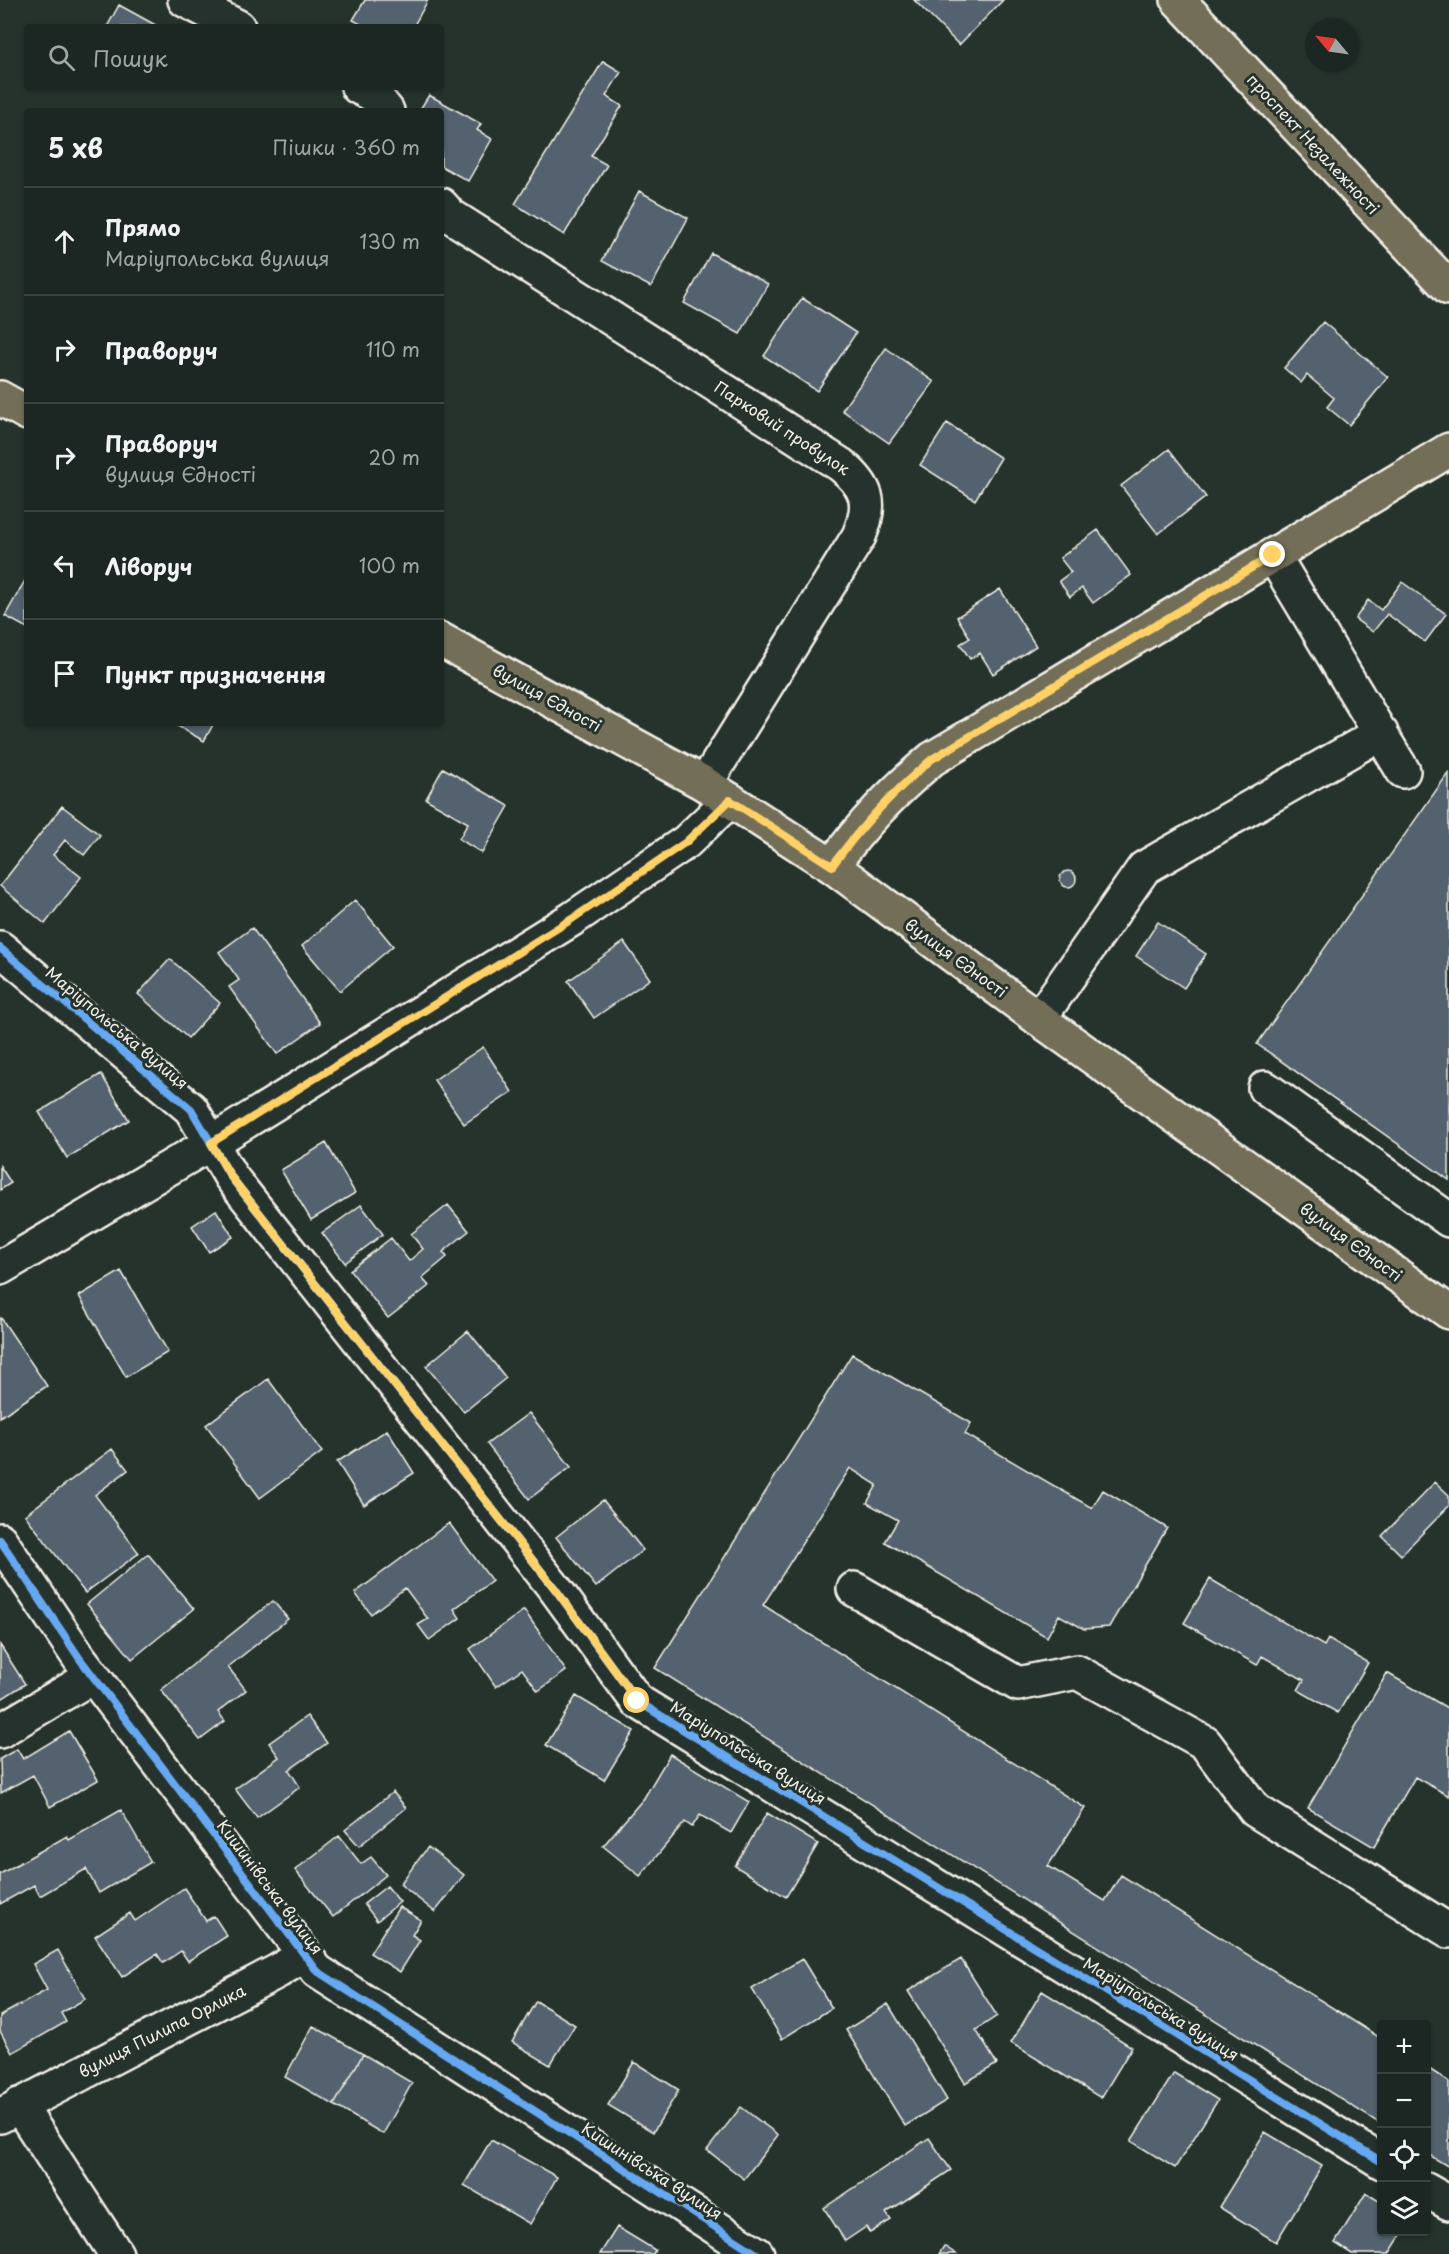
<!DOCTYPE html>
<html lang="uk">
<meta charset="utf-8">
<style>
body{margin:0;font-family:"Playpen Sans",sans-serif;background:#29322f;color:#f1f3f6}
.controls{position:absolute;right:18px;bottom:18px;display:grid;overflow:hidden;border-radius:6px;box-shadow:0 2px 4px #0004}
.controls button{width:54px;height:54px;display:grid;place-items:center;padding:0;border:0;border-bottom:2px solid #3a4340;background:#1c2622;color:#f1f3f6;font:30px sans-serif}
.compass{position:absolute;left:1305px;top:18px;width:54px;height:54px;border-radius:50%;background:#1c2622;box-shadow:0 2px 4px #0004;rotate:299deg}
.stop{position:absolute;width:18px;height:18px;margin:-14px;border:4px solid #ffd166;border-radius:50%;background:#fff}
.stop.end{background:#ffd166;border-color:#fff;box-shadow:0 2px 6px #0008}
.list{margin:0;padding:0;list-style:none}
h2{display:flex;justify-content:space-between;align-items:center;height:78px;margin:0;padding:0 24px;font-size:26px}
h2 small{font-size:20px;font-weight:400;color:#a0a5a5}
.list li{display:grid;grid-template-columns:39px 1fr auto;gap:18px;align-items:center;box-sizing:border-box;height:108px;padding:0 24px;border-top:2px solid #3a4340}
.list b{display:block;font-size:22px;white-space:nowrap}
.list p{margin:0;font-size:20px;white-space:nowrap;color:#a0a5a5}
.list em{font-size:20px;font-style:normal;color:#a0a5a5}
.icon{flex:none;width:33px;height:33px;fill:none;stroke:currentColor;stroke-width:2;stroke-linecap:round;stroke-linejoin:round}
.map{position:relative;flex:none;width:1449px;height:2254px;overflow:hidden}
.search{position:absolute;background:#1c2622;box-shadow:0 2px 4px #0004;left:24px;top:24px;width:420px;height:66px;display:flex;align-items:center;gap:15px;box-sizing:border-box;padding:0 21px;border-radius:6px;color:#a0a5a5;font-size:22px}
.panel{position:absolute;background:#1c2622;box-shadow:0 2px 4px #0004;left:24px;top:108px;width:420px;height:618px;border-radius:6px}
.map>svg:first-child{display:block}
.building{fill:#53626e;stroke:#f4f1e8;stroke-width:1.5}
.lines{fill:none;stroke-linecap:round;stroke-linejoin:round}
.minor-casing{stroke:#f4f1e8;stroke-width:38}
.major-casing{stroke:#f4f1e8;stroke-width:38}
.minor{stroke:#26332d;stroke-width:33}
.major{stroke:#726e59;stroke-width:33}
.cycleway-casing{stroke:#26332d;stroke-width:11}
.cycleway{stroke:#66a8f1;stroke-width:8}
.route{stroke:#ffd166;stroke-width:8}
.labels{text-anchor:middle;stroke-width:6;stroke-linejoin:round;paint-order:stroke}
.street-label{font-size:16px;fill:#f4f1e8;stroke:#26332d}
</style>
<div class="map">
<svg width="1449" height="2254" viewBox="0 0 1449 2254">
<rect width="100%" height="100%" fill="#26332d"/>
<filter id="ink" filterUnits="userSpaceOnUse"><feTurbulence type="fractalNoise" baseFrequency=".0167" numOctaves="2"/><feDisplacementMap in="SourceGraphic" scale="12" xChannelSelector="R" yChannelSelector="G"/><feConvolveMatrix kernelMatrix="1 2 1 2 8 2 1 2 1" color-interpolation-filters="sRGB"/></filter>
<g filter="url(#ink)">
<path class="building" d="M 365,0 L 428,0 L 413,27 L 366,27 L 353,20 Z
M 914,0 L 1003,0 L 959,45 Z
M 119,5 L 159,27 L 107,27 Z
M 603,61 L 621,72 L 606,96 L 622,106 L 591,156 L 607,165 L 564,235 L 515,204 Z
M 429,95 L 481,124 L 477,130 L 492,139 L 468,181 L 441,166 L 441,111 L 419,111 Z
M 639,191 L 688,218 L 651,287 L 602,261 Z
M 711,253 L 768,284 L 740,334 L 684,303 Z
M 802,298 L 856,333 L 817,391 L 764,356 Z
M 1323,322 L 1388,377 L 1349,425 L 1327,407 L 1334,398 L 1307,375 L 1301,383 L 1284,368 Z
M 886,348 L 934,382 L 889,443 L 842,410 Z
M 947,423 L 1001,458 L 975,500 L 920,465 Z
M 1169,449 L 1206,497 L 1158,534 L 1121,486 Z
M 1098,530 L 1131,575 L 1093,603 L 1082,588 L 1070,597 L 1059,581 L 1071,572 L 1060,558 Z
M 27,577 L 27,628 L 5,616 Z
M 1402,582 L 1446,614 L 1425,642 L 1387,614 L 1373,632 L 1355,619 L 1368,600 L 1381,610 Z
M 1000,589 L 1036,646 L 993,674 L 980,653 L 970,659 L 960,644 L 970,638 L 957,617 Z
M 172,723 L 214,723 L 204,741 Z
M 443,768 L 509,806 L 482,853 L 459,839 L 468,823 L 426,799 Z
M 1449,772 L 1449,1180 L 1257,1044 Z
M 62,806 L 100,835 L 84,855 L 65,840 L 53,855 L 81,877 L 45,924 L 0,886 Z
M1060 879a8 8 0 1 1 16 0a8 8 0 1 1-16 0Z
M 355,900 L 393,946 L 340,991 L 302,946 Z
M 1158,922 L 1206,954 L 1184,988 L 1136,956 Z
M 252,928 L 320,1023 L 277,1054 L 229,987 L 239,980 L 219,952 Z
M 624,942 L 650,979 L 594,1018 L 568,981 Z
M 170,959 L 220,1003 L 188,1038 L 138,994 Z
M 483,1047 L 512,1092 L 464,1124 L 434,1080 Z
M 101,1074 L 129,1120 L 67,1158 L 39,1112 Z
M 326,1143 L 355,1193 L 311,1220 L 281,1170 Z
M 0,1166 L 11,1183 L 0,1190 Z
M 361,1205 L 383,1234 L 345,1263 L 322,1233 Z
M 448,1205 L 469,1231 L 443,1252 L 447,1257 L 422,1278 L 429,1286 L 388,1318 L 350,1270 L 391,1238 L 409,1261 L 423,1249 L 411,1234 Z
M 216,1210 L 233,1237 L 209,1252 L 192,1226 Z
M 121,1271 L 168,1352 L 126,1377 L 79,1296 Z
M 1,1318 L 47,1386 L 0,1417 L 0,1319 Z
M 468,1331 L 506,1378 L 464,1412 L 426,1366 Z
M 852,1354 L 971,1423 L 965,1434 L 1092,1508 L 1103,1490 L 1167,1528 L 1109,1627 L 1084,1629 L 1059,1615 L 1047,1637 L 885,1542 L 898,1520 L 867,1503 L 877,1485 L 850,1468 L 763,1605 L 1085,1808 L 1048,1866 L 1105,1901 L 1121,1875 L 1382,2039 L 1382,2125 L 655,1668 Z
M 268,1379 L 322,1452 L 260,1498 L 206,1425 Z
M 529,1413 L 571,1467 L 529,1499 L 487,1444 Z
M 387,1430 L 414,1473 L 364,1505 L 337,1462 Z
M 112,1449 L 128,1470 L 95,1495 L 139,1553 L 85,1593 L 25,1515 Z
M 1435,1482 L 1449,1495 L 1449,1506 L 1401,1555 L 1382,1536 Z
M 603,1500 L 643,1550 L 596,1587 L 556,1537 Z
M 449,1523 L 492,1581 L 454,1609 L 460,1618 L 429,1640 L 418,1625 L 428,1619 L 405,1588 L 371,1614 L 355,1593 Z
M 148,1554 L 194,1609 L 132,1659 L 87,1604 Z
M 1210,1579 L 1324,1646 L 1328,1639 L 1368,1663 L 1338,1713 L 1298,1690 L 1304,1680 L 1262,1656 L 1257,1665 L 1184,1623 Z
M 273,1601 L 288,1619 L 228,1667 L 246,1690 L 218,1712 L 225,1721 L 200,1740 L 161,1690 Z
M 524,1610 L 566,1671 L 538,1691 L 522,1669 L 496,1687 L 470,1649 Z
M 0,1645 L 25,1684 L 0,1700 Z
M 1387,1673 L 1449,1709 L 1449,1796 L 1415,1777 L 1374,1847 L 1308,1808 Z
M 576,1696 L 634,1731 L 604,1780 L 546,1745 Z
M 307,1716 L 327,1743 L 289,1770 L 300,1787 L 257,1818 L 235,1789 L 279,1757 L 269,1743 Z
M 69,1731 L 98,1780 L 50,1807 L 33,1775 L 1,1793 L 0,1759 L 17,1749 L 23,1759 Z
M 670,1754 L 749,1802 L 731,1833 L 700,1815 L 692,1827 L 685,1822 L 640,1876 L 603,1846 L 644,1798 Z
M 393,1792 L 406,1808 L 359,1846 L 345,1830 Z
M 121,1810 L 151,1862 L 99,1893 L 86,1869 L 40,1896 L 34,1885 L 0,1904 L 0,1874 L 67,1836 L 69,1840 Z
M 767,1813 L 818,1844 L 786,1897 L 735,1866 Z
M 339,1836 L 361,1864 L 371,1857 L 386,1875 L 333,1917 L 295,1870 Z
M 428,1847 L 464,1875 L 435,1912 L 400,1884 Z
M 387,1886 L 400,1902 L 377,1921 L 364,1904 Z
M 184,1888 L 206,1921 L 214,1916 L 227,1936 L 188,1961 L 181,1951 L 163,1963 L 157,1954 L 122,1977 L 95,1936 L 130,1913 L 135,1921 Z
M 399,1907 L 421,1920 L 412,1935 L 420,1940 L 400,1972 L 370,1953 Z
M 58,1950 L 85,1999 L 61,2013 L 66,2022 L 12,2053 L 0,2031 L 0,2016 L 47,1990 L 33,1964 Z
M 802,1959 L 832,2008 L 782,2039 L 752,1989 Z
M 961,1959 L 997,2016 L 976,2030 L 997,2064 L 965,2083 L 908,1991 Z
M 1042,1991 L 1132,2047 L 1101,2098 L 1011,2043 Z
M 536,2001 L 575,2025 L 550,2065 L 512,2042 Z
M 888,2004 L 947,2100 L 905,2126 L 846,2030 Z
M 313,2026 L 363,2054 L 334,2105 L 285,2077 Z
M 363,2054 L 412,2083 L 383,2134 L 334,2105 Z
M 634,2062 L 679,2090 L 653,2132 L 608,2105 Z
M 1426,2067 L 1449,2082 L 1449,2167 L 1426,2153 Z
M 1174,2073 L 1218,2100 L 1175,2168 L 1131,2141 Z
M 741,2107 L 778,2135 L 744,2179 L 707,2150 Z
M 1265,2132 L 1322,2166 L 1276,2242 L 1219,2207 Z
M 929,2138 L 951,2170 L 886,2213 L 891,2220 L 870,2233 L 866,2227 L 845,2241 L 824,2208 Z
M 491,2140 L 557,2177 L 530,2224 L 464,2185 Z
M 1366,2193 L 1382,2203 L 1382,2232 L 1403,2232 L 1389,2254 L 1352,2254 L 1335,2243 Z
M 617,2227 L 655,2250 L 653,2254 L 600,2254 Z
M 944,2246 L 956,2254 L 939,2254 Z"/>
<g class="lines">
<g class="minor-casing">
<path id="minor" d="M 185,0 L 238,27
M 358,87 L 374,95 L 387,111
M 441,205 L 451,216 L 841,465 C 868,487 873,503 859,536 L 705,784
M 1273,555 L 1403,771
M 0,948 L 191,1109 L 231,1177 L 556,1590 L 637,1701 L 1382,2162
M 1039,1019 L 1144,868 L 1381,733
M 1265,1088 L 1449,1220
M 0,1268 L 211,1143 L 572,919 L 686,842 L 730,800
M 0,1540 L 80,1659 L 317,1971 L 757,2254
M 854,1589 L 1018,1684 L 1077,1672 L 1205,1743 L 1255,1810 L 1449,1931
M 0,1731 L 93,1676
M 19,2105 L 116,2254
M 0,2116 L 278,1971 L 304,1955
M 1426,2190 L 1449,2203"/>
</g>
<g class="major-casing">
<path id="major" d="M 1178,0 L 1449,288
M 0,398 L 27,413
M 441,640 L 705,784 L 832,866 L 1039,1019 L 1449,1312
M 832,866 C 862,824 892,793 932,759 L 1449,450"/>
</g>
<use href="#minor" class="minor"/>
<use href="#major" class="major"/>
<g class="cycleway-casing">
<path id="cycleway" d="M 0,948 L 191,1109 L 231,1177 L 556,1590 L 637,1701 L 1382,2162
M 0,1540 L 80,1659 L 317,1971 L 757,2254"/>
</g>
<use href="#cycleway" class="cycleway"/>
</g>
</g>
<g class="lines" filter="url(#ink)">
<path class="route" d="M 637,1701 L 556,1590 L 231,1177 L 211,1143 L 572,919 L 686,842 L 730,800 L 832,866 C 863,824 892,793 932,759 L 1273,555"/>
</g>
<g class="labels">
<g class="street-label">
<text transform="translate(1313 144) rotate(47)" y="6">проспект Незалежності</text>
<text transform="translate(782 428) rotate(33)" y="6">Парковий провулок</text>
<text transform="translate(547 698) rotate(29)" y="6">вулиця Єдності</text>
<text transform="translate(956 958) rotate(36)" y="6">вулиця Єдності</text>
<text transform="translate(117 1028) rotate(40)" y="6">Маріупольська вулиця</text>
<text transform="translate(1351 1242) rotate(36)" y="6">вулиця Єдності</text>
<text transform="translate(748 1753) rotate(32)" y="6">Маріупольська вулиця</text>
<text transform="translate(270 1887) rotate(53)" y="6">Кишинівська вулиця</text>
<text transform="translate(1161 2009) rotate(32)" y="6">Маріупольська вулиця</text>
<text transform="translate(162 2031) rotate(-27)" y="6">вулиця Пилипа Орлика</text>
<text transform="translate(652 2171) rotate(33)" y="6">Кишинівська вулиця</text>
</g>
</g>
</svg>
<div class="controls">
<button>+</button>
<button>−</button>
<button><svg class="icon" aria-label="locate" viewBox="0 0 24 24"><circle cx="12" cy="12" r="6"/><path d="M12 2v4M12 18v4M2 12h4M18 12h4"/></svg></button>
<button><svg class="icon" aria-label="layers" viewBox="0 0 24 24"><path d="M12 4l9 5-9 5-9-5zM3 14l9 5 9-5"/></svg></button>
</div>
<svg class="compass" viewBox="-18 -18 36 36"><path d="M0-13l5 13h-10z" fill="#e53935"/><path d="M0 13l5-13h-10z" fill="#a0a5a5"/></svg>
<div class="stop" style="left:637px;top:1701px"></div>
<div class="stop end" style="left:1273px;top:555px"></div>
<div class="search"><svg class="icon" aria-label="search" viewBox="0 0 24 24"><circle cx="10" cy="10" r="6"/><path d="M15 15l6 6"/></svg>Пошук</div>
<section class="panel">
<h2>5 хв<small>Пішки · 360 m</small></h2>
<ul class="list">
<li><svg class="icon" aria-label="ahead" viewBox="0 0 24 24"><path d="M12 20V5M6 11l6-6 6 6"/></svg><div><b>Прямо</b><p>Маріупольська вулиця</p></div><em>130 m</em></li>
<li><svg class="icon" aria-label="right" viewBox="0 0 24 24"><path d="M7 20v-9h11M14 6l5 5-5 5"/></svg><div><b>Праворуч</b></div><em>110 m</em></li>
<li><svg class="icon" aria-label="right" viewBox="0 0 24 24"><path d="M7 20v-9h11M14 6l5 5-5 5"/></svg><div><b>Праворуч</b><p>вулиця Єдності</p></div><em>20 m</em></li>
<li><svg class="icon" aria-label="left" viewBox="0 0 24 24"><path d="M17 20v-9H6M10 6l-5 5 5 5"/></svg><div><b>Ліворуч</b></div><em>100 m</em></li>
<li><svg class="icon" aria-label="arrive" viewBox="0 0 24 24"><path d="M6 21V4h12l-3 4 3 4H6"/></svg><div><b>Пункт призначення</b></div></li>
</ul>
</section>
</div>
